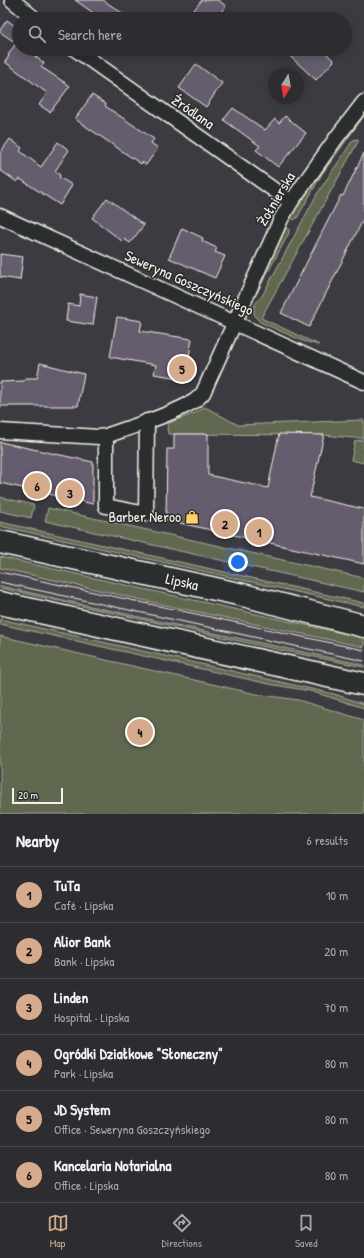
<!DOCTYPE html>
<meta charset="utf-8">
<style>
body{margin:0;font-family:"Patrick Hand",sans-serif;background:#353439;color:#f1f3f6}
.compass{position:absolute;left:268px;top:68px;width:36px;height:36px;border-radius:50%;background:#2d2c31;box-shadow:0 2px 10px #0003;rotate:191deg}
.scale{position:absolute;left:12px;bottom:10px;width:51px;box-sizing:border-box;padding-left:4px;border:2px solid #f4f1e8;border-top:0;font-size:11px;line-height:14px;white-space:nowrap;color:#f4f1e8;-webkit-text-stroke:3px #2a2d2e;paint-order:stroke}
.you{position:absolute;left:238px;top:562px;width:14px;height:14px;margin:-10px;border:3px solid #fff;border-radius:50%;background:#1a73e8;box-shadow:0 0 0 6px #1a73e833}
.badge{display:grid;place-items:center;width:26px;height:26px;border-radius:50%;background:#d6ab8b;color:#111;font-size:13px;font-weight:700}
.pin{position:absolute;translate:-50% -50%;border:2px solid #fff;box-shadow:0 1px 4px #0006}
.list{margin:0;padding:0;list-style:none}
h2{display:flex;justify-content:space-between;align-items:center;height:52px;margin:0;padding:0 16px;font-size:17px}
h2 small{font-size:13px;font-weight:400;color:#a7a7ab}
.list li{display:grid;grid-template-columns:26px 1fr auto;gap:12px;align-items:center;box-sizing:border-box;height:56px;padding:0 16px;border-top:1px solid #48484d}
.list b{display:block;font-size:15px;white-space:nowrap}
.list p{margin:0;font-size:13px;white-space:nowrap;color:#a7a7ab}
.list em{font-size:13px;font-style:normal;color:#a7a7ab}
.icon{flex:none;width:22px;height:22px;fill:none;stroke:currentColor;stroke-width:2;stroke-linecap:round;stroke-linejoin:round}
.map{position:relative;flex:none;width:364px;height:814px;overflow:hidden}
.search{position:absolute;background:#2d2c31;box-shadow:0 2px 10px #0003;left:12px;right:12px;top:12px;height:44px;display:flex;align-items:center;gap:10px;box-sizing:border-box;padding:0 14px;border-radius:22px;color:#a7a7ab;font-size:15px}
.sheet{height:388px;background:#2d2c31}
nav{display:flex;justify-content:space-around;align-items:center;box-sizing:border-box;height:56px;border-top:1px solid #48484d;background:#2d2c31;font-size:11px;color:#a7a7ab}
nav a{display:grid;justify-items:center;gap:2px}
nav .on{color:#d6ab8b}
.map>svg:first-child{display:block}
.built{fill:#48454e}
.green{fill:#60694f;stroke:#aaad9c}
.building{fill:#655d6e;stroke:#f4f1e8}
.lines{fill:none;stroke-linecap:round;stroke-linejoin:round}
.street-casing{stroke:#f4f1e8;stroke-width:17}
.primary-casing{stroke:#f4f1e8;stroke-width:25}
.street{stroke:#2a2d2e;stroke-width:14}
.primary{stroke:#2a2d2e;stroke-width:22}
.tram{stroke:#f4f1e8;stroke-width:1}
.labels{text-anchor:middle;stroke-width:3;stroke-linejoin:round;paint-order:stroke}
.street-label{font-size:15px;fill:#f4f1e8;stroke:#2a2d2e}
.poi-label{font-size:15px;fill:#f4f1e8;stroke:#2a2d2e;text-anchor:end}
</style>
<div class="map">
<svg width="364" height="814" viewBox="0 0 364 814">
<rect width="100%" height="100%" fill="#3c3b41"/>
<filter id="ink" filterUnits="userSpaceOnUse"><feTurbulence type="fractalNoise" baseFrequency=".025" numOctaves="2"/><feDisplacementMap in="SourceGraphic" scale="8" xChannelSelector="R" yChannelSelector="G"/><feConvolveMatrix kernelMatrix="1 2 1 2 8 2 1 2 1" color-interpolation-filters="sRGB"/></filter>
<g filter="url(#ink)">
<path class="built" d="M 0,568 L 165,605 L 364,647 L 364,665 L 162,622 L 0,586 Z"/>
<path class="green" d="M 364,112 L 364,116 L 322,174 L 297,218 L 294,220 L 290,217 L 320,172 Z
M 357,139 L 359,140 L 261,318 L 319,345 L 303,341 L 260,322 C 249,311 254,304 262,296 L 317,194 L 353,140 Z
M 285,227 L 289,229 L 289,233 L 261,285 L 257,293 L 250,298 Z
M 205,407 L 238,425 L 364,420 L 364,438 L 353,438 L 324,435 L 168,434 L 167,428 L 169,423 L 195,413 Z
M 364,440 L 364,463 L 351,460 L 355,441 Z
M 0,497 L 34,505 L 31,518 L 0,511 Z
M 48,508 L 364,578 L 364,592 L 45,521 Z
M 0,522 L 364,603 L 364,607 L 0,526 Z
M 0,557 L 364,638 L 364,647 L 165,605 L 0,568 Z
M 0,586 L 162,622 L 364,665 L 364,667 L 280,650 L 0,588 Z
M 0,619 L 334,694 L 364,704 L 364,708 L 310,691 L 269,684 L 0,624 Z
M 0,636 L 256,694 L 298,700 L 364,720 L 364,814 L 0,814 Z"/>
<path class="building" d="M 75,0 L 103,0 L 131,19 L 102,19 Z
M 202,0 L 218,0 L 226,6 L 216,19 L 202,19 L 193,11 Z
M 7,20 L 19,29 L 19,49 L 25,49 L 44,63 L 41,67 L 70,86 L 50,112 L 39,105 L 47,93 L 5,62 L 9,56 L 8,55 L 16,43 L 0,32 L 0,30 Z
M 282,49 L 322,49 L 334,61 L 316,80 Z
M 196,64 L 222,83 L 206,107 L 179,88 Z
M 92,95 L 106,104 L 105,106 L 154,139 L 151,143 L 158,148 L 146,165 L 142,162 L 141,164 L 75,119 Z
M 233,108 L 265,130 L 275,119 L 279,123 L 285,116 L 306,133 L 278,167 L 256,150 L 260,146 L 225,121 L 224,119 Z
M 10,139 L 22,148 L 20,151 L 41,167 L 58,142 L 69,150 L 55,171 L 60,175 L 59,177 L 72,185 L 60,205 L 20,179 L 17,182 L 0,170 L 0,153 Z
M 364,153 L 364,218 L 309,327 L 281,313 L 341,195 L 343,196 Z
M 107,198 L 144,225 L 130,243 L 124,239 L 122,241 L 92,218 Z
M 182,228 L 203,238 L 202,241 L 217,248 L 215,252 L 225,256 L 215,278 L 169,258 Z
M 0,254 L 23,257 L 20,280 L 0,277 Z
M 80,294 L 97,297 L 93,325 L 66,321 L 68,304 L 79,306 Z
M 117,317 L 142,321 L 140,331 L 192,339 L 185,379 L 154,374 L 156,365 L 110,357 Z
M 40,363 L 84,374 L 78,406 L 0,406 L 0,382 L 24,381 L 25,378 L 37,378 Z
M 174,434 L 208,434 L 208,475 L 268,488 L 279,434 L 324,435 L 310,497 L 364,509 L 364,564 L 166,520 L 167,449 L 174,449 Z
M 0,442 L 93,462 L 93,504 L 0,483 Z"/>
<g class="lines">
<g class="street-casing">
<path id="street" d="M 12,0 L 35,19
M 75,49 L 291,202
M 0,216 L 364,382
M 0,431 L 99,437 L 106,436 C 133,426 166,417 191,403 C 196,401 199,397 203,393 L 281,219 L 291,202 L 337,137 L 364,102
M 106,436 L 106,506 L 146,514 L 147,421"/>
</g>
<g class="primary-casing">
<path id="primary" d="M 0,542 L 243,595 L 364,626
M 0,603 L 364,684"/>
</g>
<use href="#street" class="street"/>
<use href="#primary" class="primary"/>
<path class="tram" d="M 0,572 L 364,650
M 0,582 L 364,661"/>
</g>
</g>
<defs>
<g id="shop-bare" transform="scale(1.08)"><path d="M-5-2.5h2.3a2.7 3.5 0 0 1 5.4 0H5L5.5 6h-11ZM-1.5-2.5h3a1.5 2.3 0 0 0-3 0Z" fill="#ffd166" stroke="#2a2d2e" stroke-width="2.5" paint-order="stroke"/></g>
</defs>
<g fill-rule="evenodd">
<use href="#shop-bare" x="192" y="517"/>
</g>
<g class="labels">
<g class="street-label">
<text transform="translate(193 112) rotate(35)" y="5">Źródlana</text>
<text transform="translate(276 199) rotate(-59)" y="5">Żołnierska</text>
<text transform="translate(189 283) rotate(24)" y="5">Seweryna Goszczyńskiego</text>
<text transform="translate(182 582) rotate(13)" y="5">Lipska</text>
</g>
<g class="poi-label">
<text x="181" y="522">Barber Neroo</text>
</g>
</g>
</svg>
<svg class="compass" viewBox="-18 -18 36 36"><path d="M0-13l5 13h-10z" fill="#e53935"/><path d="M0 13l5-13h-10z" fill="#a7a7ab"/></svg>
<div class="scale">20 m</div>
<div class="you"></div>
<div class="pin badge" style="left:259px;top:532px">1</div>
<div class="pin badge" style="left:225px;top:524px">2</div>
<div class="pin badge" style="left:70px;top:493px">3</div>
<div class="pin badge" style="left:140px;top:732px">4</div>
<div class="pin badge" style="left:182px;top:369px">5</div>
<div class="pin badge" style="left:37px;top:486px">6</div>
<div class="search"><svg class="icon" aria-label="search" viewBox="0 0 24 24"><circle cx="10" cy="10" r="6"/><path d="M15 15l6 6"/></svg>Search here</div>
</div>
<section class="sheet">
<h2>Nearby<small>6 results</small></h2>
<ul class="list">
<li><span class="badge">1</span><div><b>TuTa</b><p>Café · Lipska</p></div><em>10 m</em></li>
<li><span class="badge">2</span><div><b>Alior Bank</b><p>Bank · Lipska</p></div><em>20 m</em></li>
<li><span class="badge">3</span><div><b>Linden</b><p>Hospital · Lipska</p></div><em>70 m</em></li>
<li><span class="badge">4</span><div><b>Ogródki Działkowe &quot;Słoneczny&quot;</b><p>Park · Lipska</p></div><em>80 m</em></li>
<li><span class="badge">5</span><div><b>JD System</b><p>Office · Seweryna Goszczyńskiego</p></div><em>80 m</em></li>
<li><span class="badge">6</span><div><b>Kancelaria Notarialna</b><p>Office · Lipska</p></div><em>80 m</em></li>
</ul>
</section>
<nav>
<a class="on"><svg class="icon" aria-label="map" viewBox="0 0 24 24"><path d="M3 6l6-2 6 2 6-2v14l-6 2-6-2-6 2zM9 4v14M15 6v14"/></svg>Map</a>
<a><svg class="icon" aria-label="directions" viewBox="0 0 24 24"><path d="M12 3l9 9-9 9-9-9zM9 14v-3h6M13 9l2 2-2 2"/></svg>Directions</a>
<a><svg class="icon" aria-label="saved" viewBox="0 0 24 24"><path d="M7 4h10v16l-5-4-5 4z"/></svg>Saved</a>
</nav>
